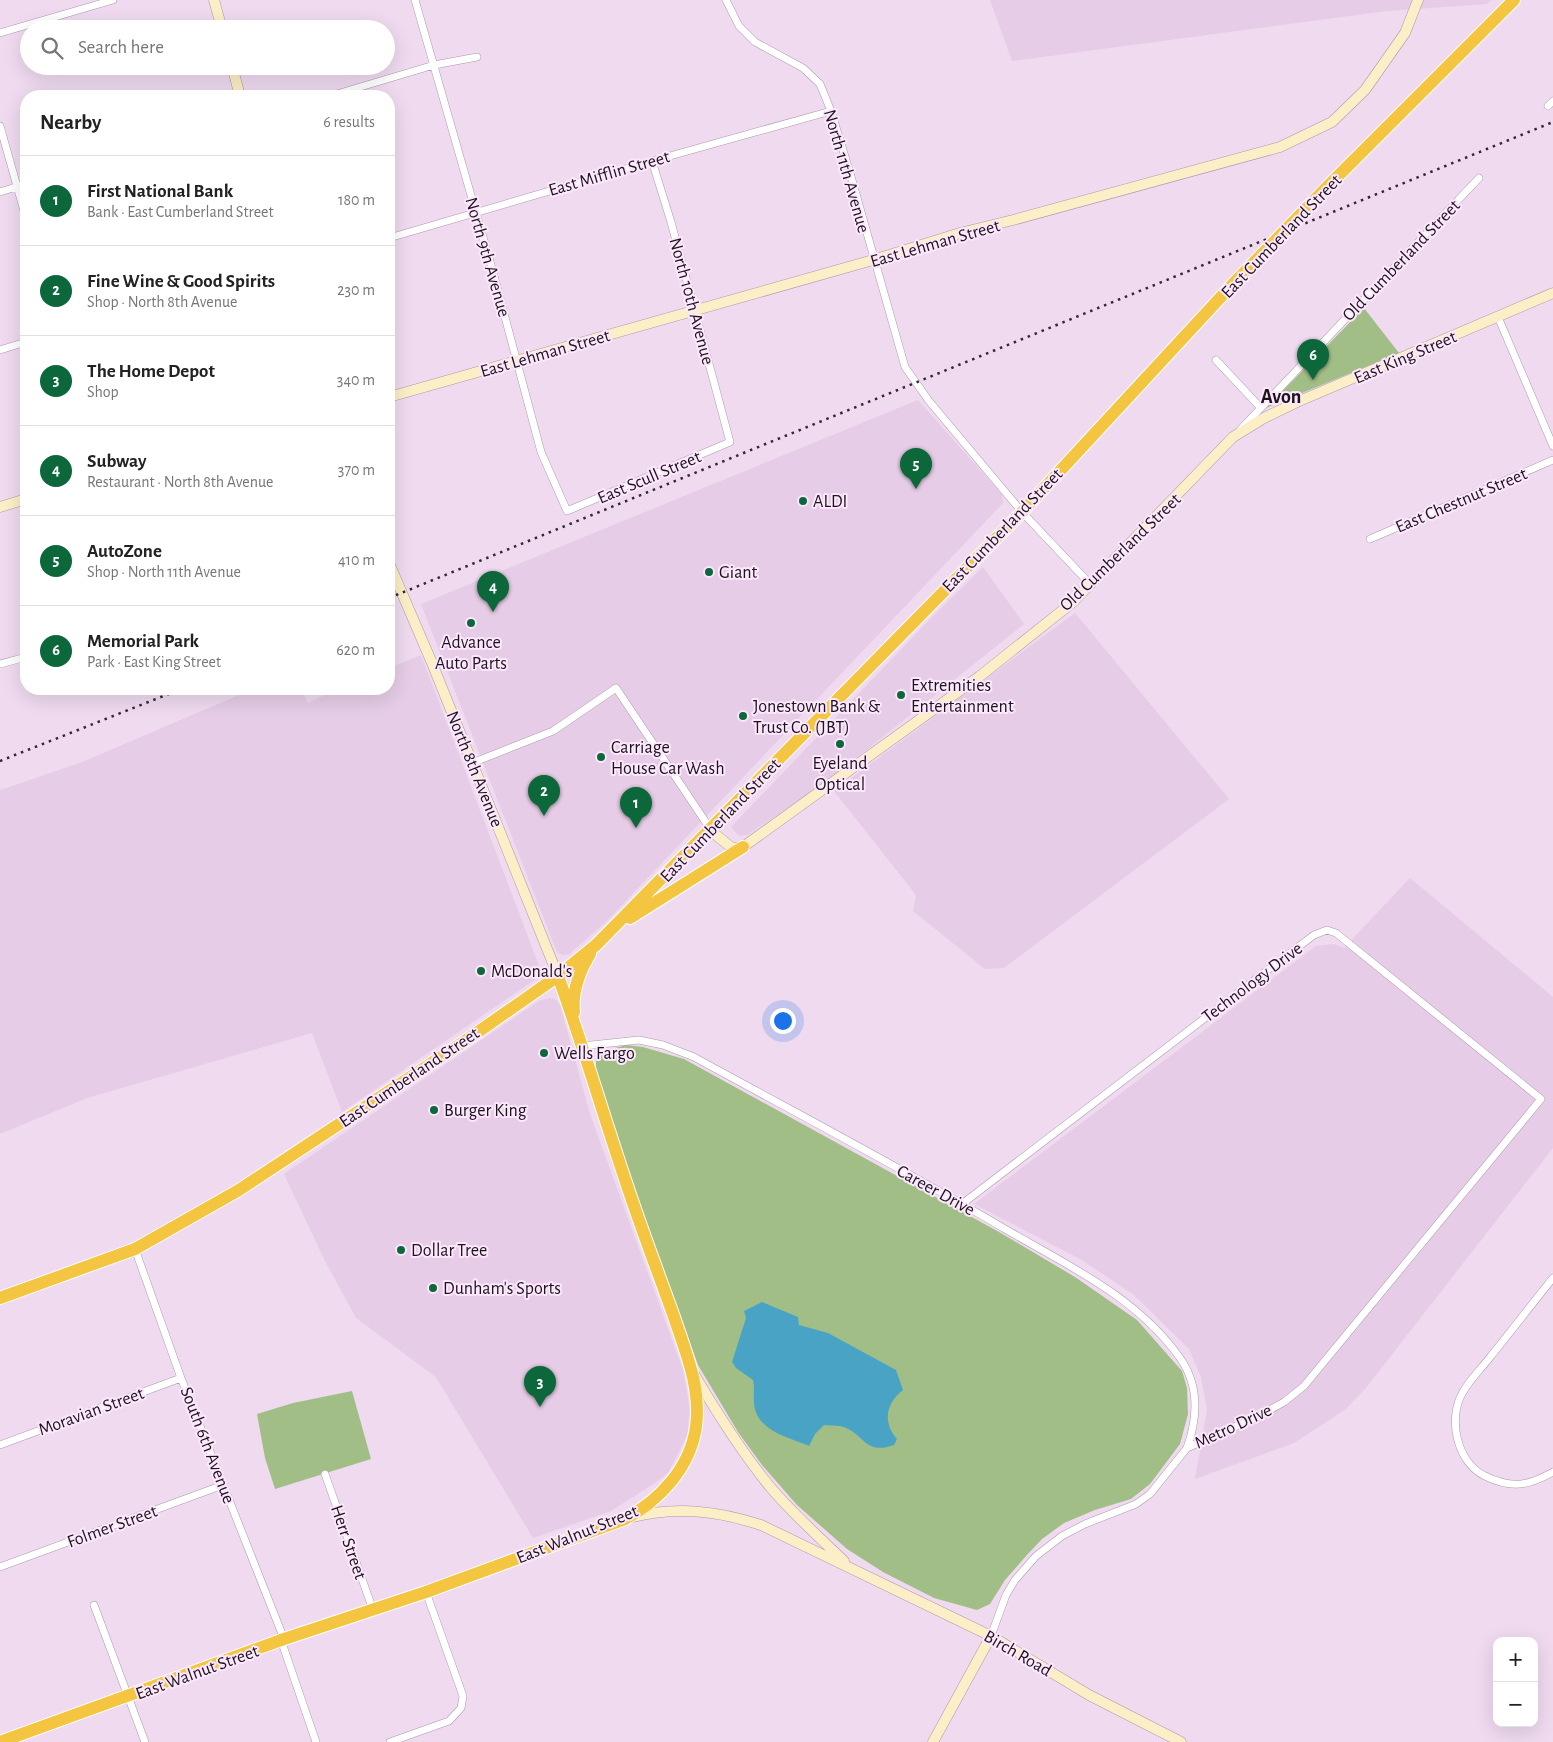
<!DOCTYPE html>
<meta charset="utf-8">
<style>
body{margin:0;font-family:"Alegreya Sans",sans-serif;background:#f6f6f6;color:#222}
.controls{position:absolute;right:15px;bottom:15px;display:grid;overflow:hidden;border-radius:10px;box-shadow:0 5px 20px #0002}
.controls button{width:45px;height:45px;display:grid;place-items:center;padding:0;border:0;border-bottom:1px solid #e0e0e0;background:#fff;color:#222;font:25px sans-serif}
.you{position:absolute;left:782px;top:1020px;width:18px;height:18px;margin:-12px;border:4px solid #fff;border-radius:50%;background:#1a73e8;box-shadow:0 0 0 8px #1a73e833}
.badge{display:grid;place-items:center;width:32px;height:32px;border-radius:50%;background:#0c673b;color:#fff;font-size:16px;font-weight:700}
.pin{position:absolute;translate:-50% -41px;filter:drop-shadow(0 1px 2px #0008)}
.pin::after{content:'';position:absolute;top:26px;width:18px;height:15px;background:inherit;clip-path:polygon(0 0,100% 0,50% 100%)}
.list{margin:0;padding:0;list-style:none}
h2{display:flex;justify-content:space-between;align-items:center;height:65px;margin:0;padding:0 20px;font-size:21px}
h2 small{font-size:16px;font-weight:400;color:#767676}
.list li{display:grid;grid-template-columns:32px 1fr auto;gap:15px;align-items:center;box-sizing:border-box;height:90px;padding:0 20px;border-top:1px solid #e0e0e0}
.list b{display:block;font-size:19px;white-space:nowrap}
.list p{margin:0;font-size:16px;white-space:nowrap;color:#767676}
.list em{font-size:16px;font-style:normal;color:#767676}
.icon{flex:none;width:28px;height:28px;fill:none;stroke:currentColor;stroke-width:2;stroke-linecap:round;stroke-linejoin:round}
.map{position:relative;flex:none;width:1553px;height:1742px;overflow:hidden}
.search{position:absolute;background:#fff;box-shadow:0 5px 20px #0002;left:20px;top:20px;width:375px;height:55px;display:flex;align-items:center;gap:12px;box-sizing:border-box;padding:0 18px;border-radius:28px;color:#767676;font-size:19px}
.panel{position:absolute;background:#fff;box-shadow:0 5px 20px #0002;left:20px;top:90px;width:375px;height:605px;border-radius:20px}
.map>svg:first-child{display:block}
.built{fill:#e6cce6}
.green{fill:#a2be87}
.water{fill:#49a3c4}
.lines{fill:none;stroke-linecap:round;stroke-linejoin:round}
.street-casing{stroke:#ac99ac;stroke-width:8}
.secondary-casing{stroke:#ac99ac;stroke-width:11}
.highway-casing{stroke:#fff;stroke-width:14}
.street{stroke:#fff;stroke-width:7}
.secondary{stroke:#fceec6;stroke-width:10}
.highway{stroke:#f4c540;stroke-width:12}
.rail{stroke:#312831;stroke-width:2.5;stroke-dasharray:2.5 5;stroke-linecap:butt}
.highway-bridge-casing{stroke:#fff;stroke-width:14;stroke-linecap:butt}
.highway-bridge{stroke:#f4c540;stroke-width:12}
.poi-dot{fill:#0c673b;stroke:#fce7fc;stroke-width:2}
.labels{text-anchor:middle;stroke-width:4;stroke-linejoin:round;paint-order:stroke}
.street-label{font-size:18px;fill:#1b141b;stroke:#fce7fc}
.poi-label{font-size:18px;fill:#1b141b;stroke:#fce7fc;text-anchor:start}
.quarter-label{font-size:20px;font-weight:bold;fill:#1b141b;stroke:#fce7fc}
</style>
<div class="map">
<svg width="1553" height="1742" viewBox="0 0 1553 1742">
<rect width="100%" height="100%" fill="#efdaef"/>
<path class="built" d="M 990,0 L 1491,0 L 1487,4 L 1387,11 L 1012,61 Z
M 918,400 L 997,489 L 1002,495 L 1003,503 L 606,922 L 569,954 L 563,955 L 557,952 L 421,604 Z
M 983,567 L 1024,624 L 829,780 L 747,835 L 740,836 L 734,831 L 731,827 L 934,615 Z
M 1075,613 L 1229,799 L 1004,968 L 985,969 L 913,911 L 916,895 L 834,791 Z
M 421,655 L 541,971 L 540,976 L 342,1112 L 312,1033 L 87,1098 L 0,1134 L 0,790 L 80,763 L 253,689 L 301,689 L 308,703 L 337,689 L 389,689 L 389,668 Z
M 1410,878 L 1553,997 L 1553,1148 L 1365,1389 L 1346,1409 L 1294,1443 L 1195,1479 L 1207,1410 L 1201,1377 L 1189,1349 L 1134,1295 L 1080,1259 L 974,1204 L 1316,946 L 1334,944 L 1344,948 Z
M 549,998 L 555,999 L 560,1005 L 590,1114 L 683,1370 L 690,1410 L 687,1436 L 668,1473 L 652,1485 L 611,1511 L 533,1538 L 436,1377 L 356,1318 L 324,1259 L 284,1174 L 539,1001 Z"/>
<path class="green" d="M 1364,308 L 1399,353 L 1266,408 Z
M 626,1045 L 643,1047 L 684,1059 L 999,1232 L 1075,1277 L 1137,1320 L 1182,1371 L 1187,1388 L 1188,1414 L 1180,1444 L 1150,1484 L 1131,1499 L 1095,1510 L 1064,1523 L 1042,1539 L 1026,1556 L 1005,1580 L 990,1604 L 977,1610 L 934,1598 L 883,1572 L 847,1549 L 797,1505 L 762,1465 L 738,1432 L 698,1365 L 610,1120 L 596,1071 L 596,1061 L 601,1052 Z
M 352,1391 L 371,1459 L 275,1489 L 265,1458 L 257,1414 L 293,1403 Z"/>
<path class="water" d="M 762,1302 L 798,1317 L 799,1325 L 828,1333 L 896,1370 L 903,1390 C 885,1404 883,1423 897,1439 L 894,1445 C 865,1455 866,1436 844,1427 C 838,1425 830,1426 824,1425 L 815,1434 L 809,1446 C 788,1437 756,1431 754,1403 C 753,1395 755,1389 753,1380 L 736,1368 L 732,1362 L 746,1318 L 744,1311 Z"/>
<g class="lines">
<g class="street-casing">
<path id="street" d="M 415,0 L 493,272 L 541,452 L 567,511 L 730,442 L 671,222 L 652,161
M 726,0 L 739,26 L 755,42 L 803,68 L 820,84 L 831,111 L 850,173 L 905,367 L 929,401 L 1022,512 L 1091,585
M 0,33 L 113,0
M 330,96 L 434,65 L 477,57
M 1548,106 L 1553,101
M 0,126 L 26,218
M 0,192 L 26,184
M 389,238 L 652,161 L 831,111
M 1498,317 L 1553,446
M 0,350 L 26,342
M 1216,360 L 1260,407
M 1240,430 L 1479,178
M 1370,539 L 1553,460
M 0,664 L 26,657
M 472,763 L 553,731 L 616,688 L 711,830
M 582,1046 L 639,1040 L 663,1045 L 694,1057 C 798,1114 903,1169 1005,1229 C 1067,1265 1137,1297 1180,1358 C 1199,1385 1198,1417 1187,1448
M 962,1204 L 1269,969 L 1314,935 L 1327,930 L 1336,933 L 1541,1099 L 1304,1386 L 1284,1402 L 1259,1416 L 1187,1448 L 1150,1494 L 1136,1504 L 1085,1524 L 1062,1536 L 1036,1556 L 1015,1580 L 1006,1595 L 991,1636
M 135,1249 L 181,1378 L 284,1639
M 1553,1278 C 1532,1304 1512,1330 1491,1356 C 1482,1368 1470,1379 1463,1392 C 1447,1418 1457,1463 1485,1476 C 1512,1489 1528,1486 1553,1472
M 0,1445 L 181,1378
M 325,1474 L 373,1610
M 0,1567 L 223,1485
M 94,1605 L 145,1742
M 281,1640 L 316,1742
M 390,1742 L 449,1721 L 461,1708 L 463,1696 L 426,1592"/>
</g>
<g class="secondary-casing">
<path id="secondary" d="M 214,0 L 222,29
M 232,66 L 240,96
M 389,397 L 873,260 L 960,233 L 1013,220 L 1280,147 L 1332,122 L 1365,90 L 1405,33 L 1418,0
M 0,507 L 26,499
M 389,563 L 432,663 L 558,976
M 711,831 L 732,848 L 743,847 L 980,676 L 1073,602 L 1233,437 L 1264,418 L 1297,402 L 1553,293
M 694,1374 C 717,1413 742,1453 771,1488 C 793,1514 819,1537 844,1561
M 633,1517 C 677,1506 718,1511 761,1525 L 991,1636 L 1089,1695 L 1181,1742
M 933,1742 L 991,1636"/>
</g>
<g class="highway-casing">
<path id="highway" d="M 1328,186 L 1514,0
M 630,918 L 743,847
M 574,1012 C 572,991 579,972 590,954
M 0,1298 L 135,1249 L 239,1190 L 465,1041 L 558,976 L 596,945 L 1022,512 L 1232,285
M 0,1742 L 284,1639 L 426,1592 L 625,1519 C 660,1500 690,1468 696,1427 C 701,1388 686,1353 674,1317 C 660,1278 646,1241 633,1203 C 607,1128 585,1051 558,976"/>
</g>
<use href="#street" class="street"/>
<use href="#secondary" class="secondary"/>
<use href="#highway" class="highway"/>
<path class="rail" d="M 389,598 L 1553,122
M 0,761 L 181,689"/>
<g class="highway-bridge-casing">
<path id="highway-bridge" d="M 1232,285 L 1328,186"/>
</g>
<use href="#highway-bridge" class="highway-bridge"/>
</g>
<g class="poi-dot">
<circle cx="803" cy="501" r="5"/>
<circle cx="709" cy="572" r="5"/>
<circle cx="471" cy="623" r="5"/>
<circle cx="901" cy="695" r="5"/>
<circle cx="743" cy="716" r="5"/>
<circle cx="840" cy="744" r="5"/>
<circle cx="601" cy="757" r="5"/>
<circle cx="481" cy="971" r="5"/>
<circle cx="544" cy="1053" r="5"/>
<circle cx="434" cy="1110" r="5"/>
<circle cx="401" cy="1250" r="5"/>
<circle cx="433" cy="1288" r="5"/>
</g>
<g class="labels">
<g class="street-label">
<text transform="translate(847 171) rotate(74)" y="6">North 11th Avenue</text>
<text transform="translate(609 173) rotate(-16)" y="6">East Mifflin Street</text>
<text transform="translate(1281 236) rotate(-46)" y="6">East Cumberland Street</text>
<text transform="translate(935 243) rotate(-16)" y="6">East Lehman Street</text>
<text transform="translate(488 257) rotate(74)" y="6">North 9th Avenue</text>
<text transform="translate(1401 260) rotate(-46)" y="6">Old Cumberland Street</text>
<text transform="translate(692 301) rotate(75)" y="6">North 10th Avenue</text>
<text transform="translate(545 353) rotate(-16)" y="6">East Lehman Street</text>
<text transform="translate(1405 357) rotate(-23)" y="6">East King Street</text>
<text transform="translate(649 477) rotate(-23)" y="6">East Scull Street</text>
<text transform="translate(1461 500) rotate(-23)" y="6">East Chestnut Street</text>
<text transform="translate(1002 530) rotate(-46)" y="6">East Cumberland Street</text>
<text transform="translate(1120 552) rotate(-44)" y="6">Old Cumberland Street</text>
<text transform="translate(475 769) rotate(68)" y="6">North 8th Avenue</text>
<text transform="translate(720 820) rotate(-46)" y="6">East Cumberland Street</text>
<text transform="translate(1252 982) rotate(-37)" y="6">Technology Drive</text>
<text transform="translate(409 1077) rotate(-34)" y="6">East Cumberland Street</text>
<text transform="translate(936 1190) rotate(29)" y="6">Career Drive</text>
<text transform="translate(91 1411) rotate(-20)" y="6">Moravian Street</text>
<text transform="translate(1233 1426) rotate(-25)" y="6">Metro Drive</text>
<text transform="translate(208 1445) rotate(69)" y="6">South 6th Avenue</text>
<text transform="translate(112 1526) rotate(-20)" y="6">Folmer Street</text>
<text transform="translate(577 1534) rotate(-22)" y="6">East Walnut Street</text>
<text transform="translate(349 1542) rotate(71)" y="6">Herr Street</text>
<text transform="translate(1018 1653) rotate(30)" y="6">Birch Road</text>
<text transform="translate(197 1672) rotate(-20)" y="6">East Walnut Street</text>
</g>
<g class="poi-label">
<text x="813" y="507">ALDI</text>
<text x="719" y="578">Giant</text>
<text x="471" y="648" text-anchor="middle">Advance<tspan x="471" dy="21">Auto Parts</tspan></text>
<text x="911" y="691">Extremities<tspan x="911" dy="21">Entertainment</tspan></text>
<text x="753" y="712">Jonestown Bank &amp;<tspan x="753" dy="21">Trust Co. (JBT)</tspan></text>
<text x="611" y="753">Carriage<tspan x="611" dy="21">House Car Wash</tspan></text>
<text x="840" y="769" text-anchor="middle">Eyeland<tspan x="840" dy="21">Optical</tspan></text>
<text x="491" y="977">McDonald's</text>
<text x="554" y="1059">Wells Fargo</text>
<text x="444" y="1116">Burger King</text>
<text x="411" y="1256">Dollar Tree</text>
<text x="443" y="1294">Dunham's Sports</text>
</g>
<g class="quarter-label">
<text x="1281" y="403">Avon</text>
</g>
</g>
</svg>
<div class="controls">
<button>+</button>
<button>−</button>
</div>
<div class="you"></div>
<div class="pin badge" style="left:636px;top:828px">1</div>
<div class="pin badge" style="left:544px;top:816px">2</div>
<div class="pin badge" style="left:540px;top:1407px">3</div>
<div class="pin badge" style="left:493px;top:612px">4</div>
<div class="pin badge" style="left:916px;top:489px">5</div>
<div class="pin badge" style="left:1313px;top:380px">6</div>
<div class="search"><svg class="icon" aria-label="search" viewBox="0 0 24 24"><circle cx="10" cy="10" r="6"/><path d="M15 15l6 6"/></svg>Search here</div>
<section class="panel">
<h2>Nearby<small>6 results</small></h2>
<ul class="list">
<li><span class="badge">1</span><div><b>First National Bank</b><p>Bank · East Cumberland Street</p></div><em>180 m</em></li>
<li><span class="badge">2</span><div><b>Fine Wine &amp; Good Spirits</b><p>Shop · North 8th Avenue</p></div><em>230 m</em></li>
<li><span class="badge">3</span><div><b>The Home Depot</b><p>Shop</p></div><em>340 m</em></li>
<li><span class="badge">4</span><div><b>Subway</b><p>Restaurant · North 8th Avenue</p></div><em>370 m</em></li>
<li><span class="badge">5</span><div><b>AutoZone</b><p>Shop · North 11th Avenue</p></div><em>410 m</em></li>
<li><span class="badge">6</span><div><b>Memorial Park</b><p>Park · East King Street</p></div><em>620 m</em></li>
</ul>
</section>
</div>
